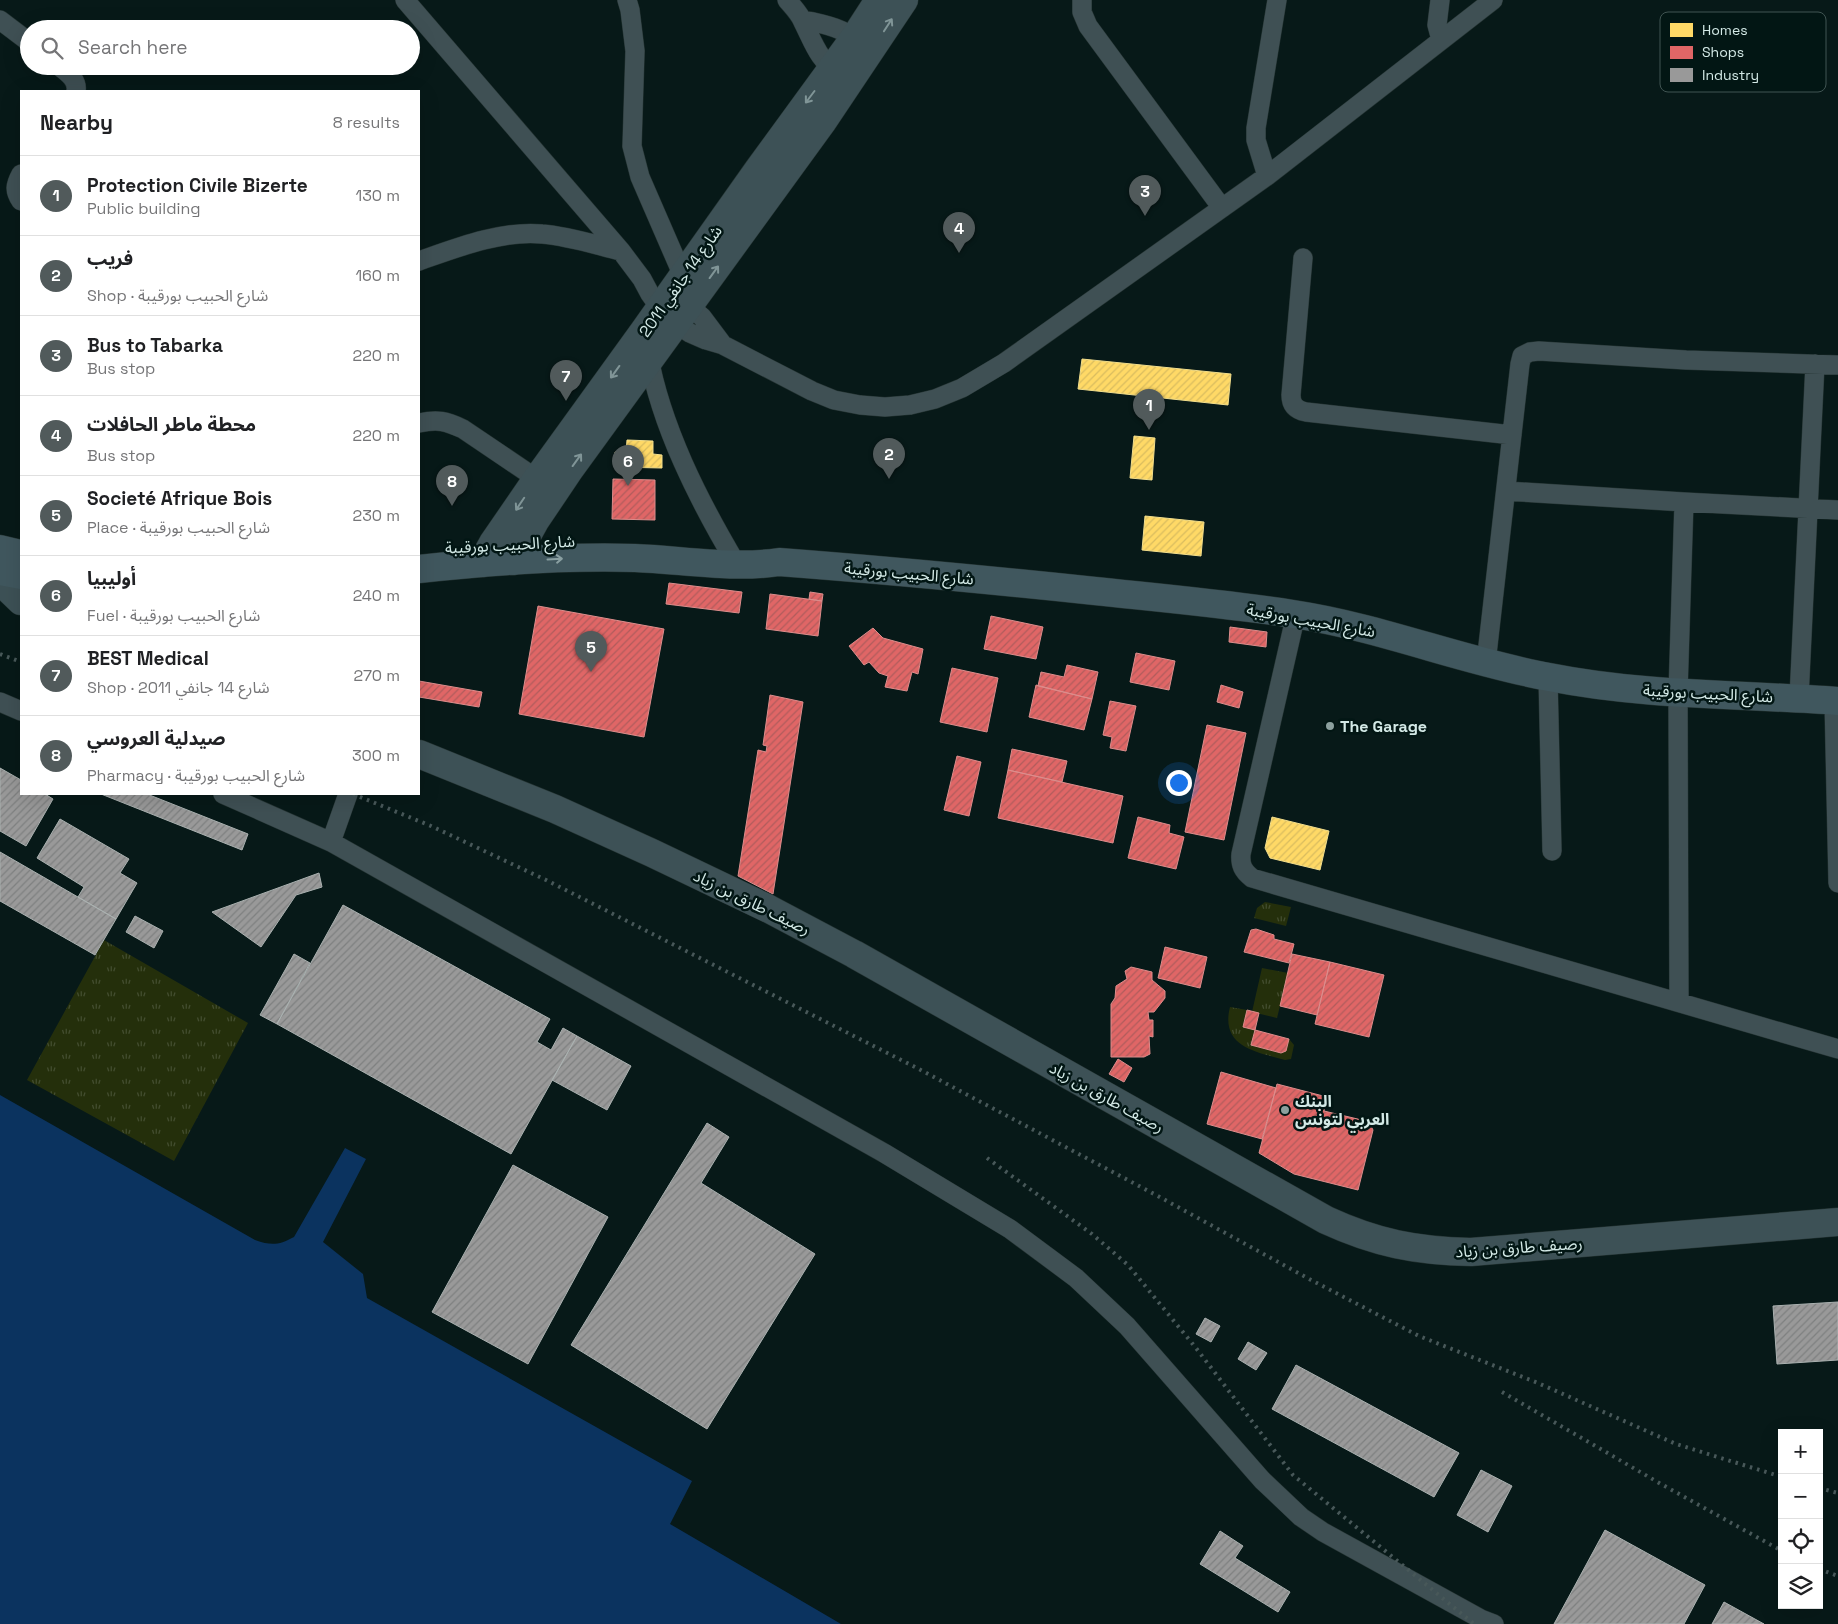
<!DOCTYPE html>
<meta charset="utf-8">
<style>
body{margin:0;font-family:"Space Grotesk","Noto Sans Arabic",sans-serif;background:#f6f6f6;color:#202124}
.controls{position:absolute;right:15px;bottom:15px;display:grid;overflow:hidden;border-radius:0px;box-shadow:0 5px 20px #0002}
.controls button{width:45px;height:45px;display:grid;place-items:center;padding:0;border:0;border-bottom:1px solid #e0e0e0;background:#fff;color:#202124;font:25px sans-serif}
.you{position:absolute;left:1178px;top:782px;width:18px;height:18px;margin:-12px;border:4px solid #fff;border-radius:50%;background:#1a73e8;box-shadow:0 0 0 8px #1a73e833}
.badge{display:grid;place-items:center;width:32px;height:32px;border-radius:50%;background:#515a5b;color:#fff;font-size:16px;font-weight:700}
.pin{position:absolute;translate:-50% -41px;filter:drop-shadow(0 1px 2px #0008)}
.pin::after{content:'';position:absolute;top:26px;width:18px;height:15px;background:inherit;clip-path:polygon(0 0,100% 0,50% 100%)}
.list{margin:0;padding:0;list-style:none}
h2{display:flex;justify-content:space-between;align-items:center;height:65px;margin:0;padding:0 20px;font-size:21px}
h2 small{font-size:16px;font-weight:400;color:#757577}
.list li{display:grid;grid-template-columns:32px 1fr auto;gap:15px;align-items:center;box-sizing:border-box;height:80px;padding:0 20px;border-top:1px solid #e0e0e0}
.list b{display:block;font-size:19px;white-space:nowrap}
.list p{margin:0;font-size:16px;white-space:nowrap;color:#757577}
.list em{font-size:16px;font-style:normal;color:#757577}
.icon{flex:none;width:28px;height:28px;fill:none;stroke:currentColor;stroke-width:2;stroke-linecap:round;stroke-linejoin:round}
.map{position:relative;flex:none;width:1838px;height:1624px;overflow:hidden}
.search{position:absolute;background:#fff;box-shadow:0 5px 20px #0002;left:20px;top:20px;width:400px;height:55px;display:flex;align-items:center;gap:12px;box-sizing:border-box;padding:0 18px;border-radius:28px;color:#757577;font-size:19px}
.panel{position:absolute;background:#fff;box-shadow:0 5px 20px #0002;left:20px;top:90px;width:400px;height:705px;border-radius:0px}
.map>svg:first-child{display:block}
.grass{fill:url(#grass-tufts)}
.water{fill:#0b335f}
.homes{fill:url(#homes-hatch);stroke:#f2de8c}
.shops{fill:url(#shops-hatch);stroke:#dc8d8c}
.industry{fill:url(#industry-hatch);stroke:#aab1b0}
.lines{fill:none;stroke-linecap:round;stroke-linejoin:round}
.street-casing{stroke:#253433;stroke-width:20}
.secondary-casing{stroke:#253433;stroke-width:29}
.primary-casing{stroke:#253433;stroke-width:29}
.street{stroke:#3f5054;stroke-width:19}
.secondary{stroke:#3d5156;stroke-width:28}
.primary{stroke:#40575e;stroke-width:28}
.rail{stroke:#485859;stroke-width:4;stroke-dasharray:2.5 5;stroke-linecap:butt}
.oneway{stroke:#809597}
.oneway2{stroke:#8aa0a2}
.poi-dot{fill:#8ca09e;stroke:#021614;stroke-width:2}
.labels{text-anchor:middle;stroke-width:5;stroke-linejoin:round;paint-order:stroke}
.street-label{font-size:16px;fill:#d3e9e6;stroke:#021614}
.poi-label{font-size:16px;font-weight:bold;fill:#d3e9e6;stroke:#021614;text-anchor:start}
.key{fill:#021614;stroke:#415553;stroke-width:1}
.key-label{font-size:14px;fill:#d3e9e6}
</style>
<div class="map">
<svg width="1838" height="1624" viewBox="0 0 1838 1624">
<defs>
<pattern id="grass-tufts" width="24" height="20" patternUnits="userSpaceOnUse" patternTransform="scale(1.25)"><rect width="24" height="20" fill="#242f0b"/><path d="M3 7l-1-3M5 7V3M7 7l1-3M15 17l-1-3M17 17v-4M19 17l1-3" fill="none" stroke="#434d2f"/></pattern>
<pattern id="homes-hatch" width="6" height="6" patternUnits="userSpaceOnUse" patternTransform="scale(1.25)"><rect width="6" height="6" fill="#ffd966"/><path d="M-1 1l2-2M0 6l6-6M5 7l2-2" fill="none" stroke="#d9bc5f"/></pattern>
<pattern id="shops-hatch" width="6" height="6" patternUnits="userSpaceOnUse" patternTransform="scale(1.25)"><rect width="6" height="6" fill="#e06666"/><path d="M-1 1l2-2M0 6l6-6M5 7l2-2" fill="none" stroke="#b05c5c"/></pattern>
<pattern id="industry-hatch" width="6" height="6" patternUnits="userSpaceOnUse" patternTransform="scale(1.25)"><rect width="6" height="6" fill="#999"/><path d="M-1 1l2-2M0 6l6-6M5 7l2-2" fill="none" stroke="#7e8080"/></pattern>
</defs>
<rect width="100%" height="100%" fill="#071918"/>
<path class="grass" d="M 1265,902 L 1291,907 L 1286,926 L 1254,918 L 1257,908 Z
M 104,940 L 248,1023 L 174,1161 L 27,1080 Z
M 1262,968 L 1288,973 L 1277,1018 L 1252,1012 Z
M 1230,1007 L 1247,1010 L 1243,1027 L 1255,1030 L 1251,1045 L 1281,1053 L 1286,1051 L 1289,1039 L 1294,1045 L 1291,1059 L 1285,1060 C 1256,1052 1220,1047 1230,1007 Z"/>
<path class="water" d="M 0,1095 L 255,1240 C 272,1246 279,1245 294,1237 L 345,1148 L 366,1159 L 323,1242 L 363,1274 L 367,1298 L 692,1481 L 670,1524 L 841,1624 L 0,1624 Z"/>
<path class="homes" d="M 1082,359 L 1231,374 L 1228,405 L 1078,389 Z
M 1134,436 L 1155,438 L 1152,480 L 1130,478 Z
M 627,440 L 653,441 L 653,454 L 662,455 L 662,468 L 615,467 L 615,452 L 626,452 Z
M 1145,516 L 1204,522 L 1201,556 L 1142,550 Z
M 1272,817 L 1329,831 L 1320,870 L 1270,858 L 1265,848 Z"/>
<path class="shops" d="M 613,479 L 655,480 L 655,520 L 612,519 Z
M 669,583 L 742,592 L 739,613 L 666,604 Z
M 810,592 L 823,594 L 822,601 L 809,599 Z
M 770,594 L 822,601 L 818,636 L 766,629 Z
M 538,606 L 664,629 L 644,737 L 519,714 Z
M 991,616 L 1043,627 L 1036,659 L 984,649 Z
M 1230,627 L 1267,632 L 1266,647 L 1229,642 Z
M 873,628 L 883,638 L 923,649 L 918,674 L 912,672 L 907,691 L 885,687 L 888,676 L 879,673 L 869,662 L 864,665 L 849,646 Z
M 1136,653 L 1175,661 L 1169,690 L 1130,682 Z
M 1067,665 L 1098,672 L 1092,699 L 1038,686 L 1041,672 L 1064,677 Z
M 952,668 L 998,678 L 987,732 L 940,722 Z
M 419,681 L 482,692 L 479,707 L 419,697 Z
M 1036,685 L 1092,699 L 1084,730 L 1029,717 Z
M 1221,685 L 1243,692 L 1239,708 L 1217,702 Z
M 770,695 L 803,702 L 773,894 L 738,876 L 758,750 L 766,752 L 767,746 L 763,745 Z
M 1110,701 L 1136,706 L 1126,751 L 1110,748 L 1112,737 L 1103,735 Z
M 1207,725 L 1246,733 L 1224,840 L 1185,832 Z
M 1012,749 L 1067,761 L 1062,782 L 1008,770 Z
M 957,756 L 981,762 L 969,816 L 944,810 Z
M 1008,770 L 1123,796 L 1113,843 L 998,818 Z
M 1138,817 L 1170,825 L 1169,833 L 1184,837 L 1176,869 L 1128,858 Z
M 1256,929 L 1274,935 L 1274,939 L 1294,944 L 1289,963 L 1244,952 L 1251,930 Z
M 1165,947 L 1207,957 L 1200,988 L 1158,978 Z
M 1292,954 L 1330,962 L 1317,1015 L 1280,1006 Z
M 1330,962 L 1384,975 L 1369,1037 L 1315,1024 Z
M 1131,967 L 1152,972 L 1152,980 L 1165,991 L 1165,998 L 1154,1012 L 1148,1012 L 1149,1020 L 1153,1020 L 1153,1037 L 1149,1036 L 1150,1054 L 1144,1057 L 1111,1057 L 1111,1004 L 1115,998 L 1116,986 L 1127,979 L 1125,971 Z
M 1247,1010 L 1259,1013 L 1255,1030 L 1243,1027 Z
M 1255,1030 L 1289,1039 L 1286,1051 L 1281,1053 L 1251,1045 Z
M 1118,1059 L 1132,1068 L 1124,1082 L 1109,1074 Z
M 1221,1072 L 1276,1088 L 1262,1139 L 1207,1124 Z
M 1277,1084 L 1327,1097 L 1324,1111 L 1366,1121 L 1370,1124 L 1373,1130 L 1358,1190 L 1294,1174 L 1259,1153 Z"/>
<path class="industry" d="M 0,768 L 21,780 L 21,794 L 45,794 L 53,799 L 26,846 L 0,831 Z
M 101,794 L 147,794 L 248,834 L 242,850 Z
M 60,819 L 129,859 L 120,873 L 137,883 L 116,919 L 78,897 L 84,887 L 37,858 Z
M 0,852 L 116,919 L 95,955 L 0,901 Z
M 319,873 L 322,887 L 296,895 L 261,947 L 212,912 Z
M 343,905 L 550,1019 L 537,1042 L 551,1050 L 563,1028 L 577,1036 L 511,1154 L 277,1024 Z
M 135,916 L 163,931 L 154,948 L 126,932 Z
M 294,954 L 310,963 L 277,1024 L 260,1015 Z
M 577,1036 L 631,1066 L 607,1110 L 552,1080 Z
M 707,1123 L 729,1137 L 701,1183 L 815,1254 L 707,1429 L 571,1345 Z
M 513,1165 L 608,1217 L 528,1364 L 432,1312 Z
M 1838,1302 L 1838,1360 L 1777,1364 L 1773,1306 Z
M 1205,1318 L 1220,1326 L 1211,1342 L 1196,1334 Z
M 1248,1342 L 1267,1353 L 1256,1370 L 1238,1359 Z
M 1296,1365 L 1459,1453 L 1434,1497 L 1272,1409 Z
M 1481,1470 L 1512,1486 L 1488,1532 L 1457,1515 Z
M 1605,1530 L 1705,1585 L 1684,1624 L 1554,1624 Z
M 1220,1531 L 1243,1546 L 1235,1558 L 1290,1592 L 1278,1612 L 1200,1564 Z
M 1724,1602 L 1764,1624 L 1712,1624 Z"/>
<g class="lines">
<g class="street-casing">
<path id="street" d="M 405,0 L 621,251 L 642,279 L 650,294 L 660,308 L 676,324 L 690,333 L 706,340 L 723,345 L 812,391 L 834,400 L 860,405 L 885,407 L 910,405 L 935,399 L 962,388 L 1004,363 L 1267,176 L 1493,0
M 627,0 L 630,10 L 635,51 L 632,146 L 640,177 L 683,276
M 787,0 C 793,7 800,14 803,22 C 815,46 818,59 840,75
M 1082,0 L 1082,12 L 1088,26 L 1222,208
M 1440,0 L 1437,25 L 1441,40
M 0,20 L 29,42
M 803,20 C 826,24 845,29 864,44
M 59,66 C 68,73 78,80 76,91
M 21,174 C 15,185 14,191 21,201
M 1267,176 L 1256,140 L 1256,128 L 1277,0
M 1303,258 L 1291,395 C 1291,405 1296,410 1306,412 L 1512,435
M 419,261 C 456,248 502,230 542,234 C 568,236 596,245 621,251
M 680,298 L 702,317 L 723,345
M 648,353 C 661,427 699,501 737,565
M 419,423 C 438,419 446,421 463,429 L 537,479
M 1506,491 L 1684,502 L 1838,510
M 1296,614 L 1241,854 C 1240,865 1243,871 1252,878 L 1838,1049
M 1486,663 L 1520,364 L 1522,356 L 1530,352 L 1539,351 L 1686,360 L 1838,365
M 1548,677 L 1552,851
M 1799,698 L 1815,364
M 1834,701 L 1838,883
M 0,702 L 21,711
M 223,794 L 331,842 L 884,1153 L 1010,1229 L 1076,1278 L 1127,1326 L 1262,1480 L 1301,1517 L 1323,1532 L 1481,1619 L 1494,1624
M 331,842 L 348,794
M 1679,1001 L 1678,693 L 1684,502"/>
</g>
<g class="secondary-casing">
<path id="secondary" d="M 513,561 L 535,521 L 570,469 L 823,121 L 904,0
M 482,563 L 493,543 L 537,479 L 644,331 L 758,170 L 855,37 L 879,0
M 0,581 L 21,601
M 419,754 L 555,809 L 652,853 L 769,909 L 854,954 L 1326,1220 C 1376,1243 1416,1251 1471,1252 L 1838,1222"/>
</g>
<g class="primary-casing">
<path id="primary" d="M 0,549 L 21,554
M 419,569 C 491,561 563,556 635,558 C 684,560 732,569 779,562 C 885,570 990,580 1095,591 C 1161,598 1228,604 1293,614 C 1380,627 1462,661 1549,677 C 1644,696 1741,694 1838,701
M 0,571 L 21,575"/>
</g>
<use href="#street" class="street"/>
<use href="#secondary" class="secondary"/>
<use href="#primary" class="primary"/>
<path class="rail" d="M 0,654 L 21,662
M 353,794 L 431,826 L 546,880 L 915,1067 L 1156,1195 L 1311,1280 L 1419,1336 L 1538,1383 L 1676,1444 L 1782,1477
M 987,1158 L 1092,1234 L 1128,1265 L 1196,1348 L 1293,1475 L 1474,1624
M 1502,1392 L 1661,1484 L 1782,1551
M 1819,1488 L 1838,1493
M 1819,1569 L 1838,1576"/>
</g>
<defs><path id="oneway-shaft" d="M-6 0H5M1.5-3L5.5 0L1.5 3" fill="none" stroke-width="1.6" stroke-linecap="round" stroke-linejoin="round" transform="scale(1.25)"/></defs>
<g class="oneway">
<use href="#oneway-shaft" transform="translate(888 25) rotate(-57)"/>
<use href="#oneway-shaft" transform="translate(810 97) rotate(127)"/>
<use href="#oneway-shaft" transform="translate(714 272) rotate(-54)"/>
<use href="#oneway-shaft" transform="translate(615 372) rotate(126)"/>
<use href="#oneway-shaft" transform="translate(577 460) rotate(-54)"/>
<use href="#oneway-shaft" transform="translate(520 504) rotate(124)"/>
</g>
<use class="oneway2" href="#oneway-shaft" transform="translate(555 559) rotate(-3)"/>
<g class="poi-dot">
<circle cx="1330" cy="726" r="5"/>
<circle cx="1285" cy="1110" r="5"/>
</g>
<g class="labels">
<g class="street-label">
<text transform="translate(680 281) rotate(-55)" y="6">شارع 14 جانفي 2011</text>
<text transform="translate(510 544) rotate(-3)" y="6">شارع الحبيب بورقيبة</text>
<text transform="translate(909 573) rotate(5)" y="6">شارع الحبيب بورقيبة</text>
<text transform="translate(1311 620) rotate(10)" y="6">شارع الحبيب بورقيبة</text>
<text transform="translate(1708 693) rotate(3)" y="6">شارع الحبيب بورقيبة</text>
<text transform="translate(752 902) rotate(26)" y="6">رصيف طارق بن زياد</text>
<text transform="translate(1107 1097) rotate(29)" y="6">رصيف طارق بن زياد</text>
<text transform="translate(1519 1247) rotate(-4)" y="6">رصيف طارق بن زياد</text>
</g>
<g class="poi-label">
<text x="1340" y="732">The Garage</text>
<text x="1295" y="1107">البنك<tspan x="1295" dy="18">العربي لتونس</tspan></text>
</g>
</g>
<rect x="1660" y="12" width="166" height="80" rx="8" class="key"/>
<rect x="1670" y="23" width="23" height="14" fill="#ffd966"/>
<rect x="1670" y="46" width="23" height="13" fill="#e06666"/>
<rect x="1670" y="68" width="23" height="14" fill="#999"/>
<g class="key-label">
<text x="1702" y="35">Homes</text>
<text x="1702" y="57">Shops</text>
<text x="1702" y="80">Industry</text>
</g>
</svg>
<div class="controls">
<button>+</button>
<button>−</button>
<button><svg class="icon" aria-label="locate" viewBox="0 0 24 24"><circle cx="12" cy="12" r="6"/><path d="M12 2v4M12 18v4M2 12h4M18 12h4"/></svg></button>
<button><svg class="icon" aria-label="layers" viewBox="0 0 24 24"><path d="M12 4l9 5-9 5-9-5zM3 14l9 5 9-5"/></svg></button>
</div>
<div class="you"></div>
<div class="pin badge" style="left:1149px;top:430px">1</div>
<div class="pin badge" style="left:889px;top:479px">2</div>
<div class="pin badge" style="left:1145px;top:216px">3</div>
<div class="pin badge" style="left:959px;top:253px">4</div>
<div class="pin badge" style="left:591px;top:672px">5</div>
<div class="pin badge" style="left:628px;top:486px">6</div>
<div class="pin badge" style="left:566px;top:401px">7</div>
<div class="pin badge" style="left:452px;top:506px">8</div>
<div class="search"><svg class="icon" aria-label="search" viewBox="0 0 24 24"><circle cx="10" cy="10" r="6"/><path d="M15 15l6 6"/></svg>Search here</div>
<section class="panel">
<h2>Nearby<small>8 results</small></h2>
<ul class="list">
<li><span class="badge">1</span><div><b>Protection Civile Bizerte</b><p>Public building</p></div><em>130 m</em></li>
<li><span class="badge">2</span><div><b>فريب</b><p>Shop · شارع الحبيب بورقيبة</p></div><em>160 m</em></li>
<li><span class="badge">3</span><div><b>Bus to Tabarka</b><p>Bus stop</p></div><em>220 m</em></li>
<li><span class="badge">4</span><div><b>محطة ماطر الحافلات</b><p>Bus stop</p></div><em>220 m</em></li>
<li><span class="badge">5</span><div><b>Societé Afrique Bois</b><p>Place · شارع الحبيب بورقيبة</p></div><em>230 m</em></li>
<li><span class="badge">6</span><div><b>أوليبيا</b><p>Fuel · شارع الحبيب بورقيبة</p></div><em>240 m</em></li>
<li><span class="badge">7</span><div><b>BEST Medical</b><p>Shop · شارع 14 جانفي 2011</p></div><em>270 m</em></li>
<li><span class="badge">8</span><div><b>صيدلية العروسي</b><p>Pharmacy · شارع الحبيب بورقيبة</p></div><em>300 m</em></li>
</ul>
</section>
</div>
